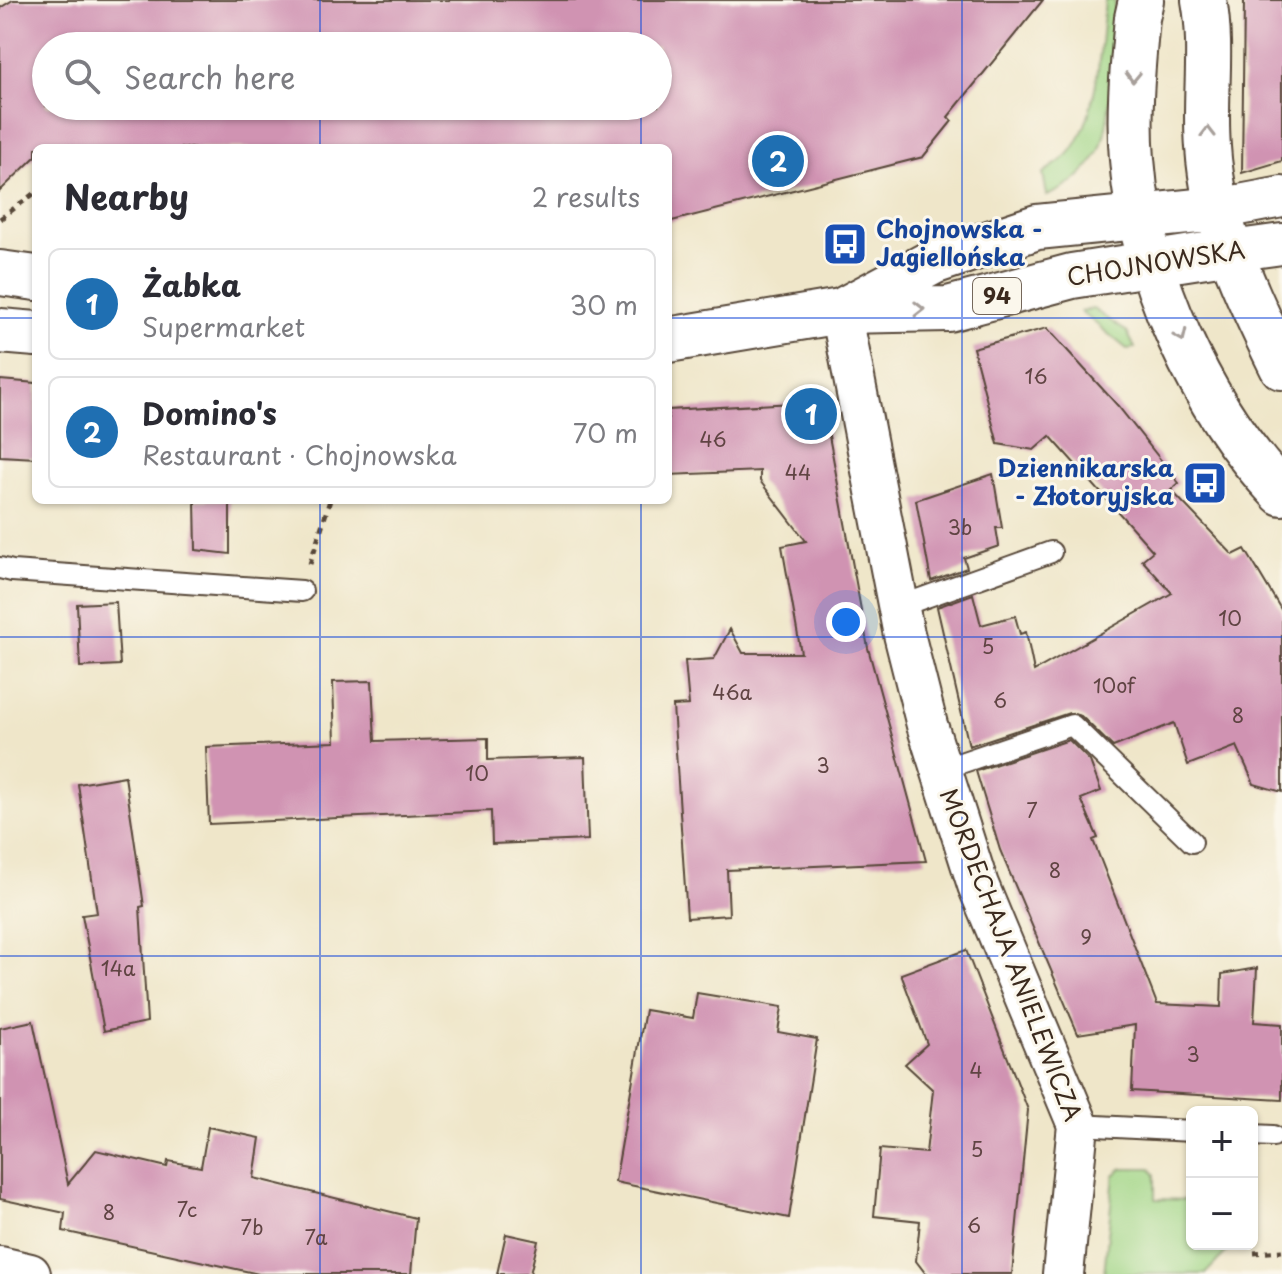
<!DOCTYPE html>
<meta charset="utf-8">
<style>
body{margin:0;font-family:"Playpen Sans",sans-serif;background:#f7f7f7;color:#2b2b33}
.controls{position:absolute;right:24px;bottom:24px;display:grid;overflow:hidden;border-radius:12px;box-shadow:0 2px 6px #0004}
.controls button{width:72px;height:72px;display:grid;place-items:center;padding:0;border:0;border-bottom:2px solid #e1e1e2;background:#fff;color:#2b2b33;font:40px sans-serif}
.you{position:absolute;left:846px;top:622px;width:28px;height:28px;margin:-20px;border:6px solid #fff;border-radius:50%;background:#1a73e8;box-shadow:0 0 0 12px #1a73e833}
.badge{display:grid;place-items:center;width:52px;height:52px;border-radius:50%;background:#1f6fb2;color:#fff;font-size:26px;font-weight:700}
.pin{position:absolute;translate:-50% -50%;border:4px solid #fff;box-shadow:0 2px 8px #0006}
.list{margin:0;padding:0;list-style:none}
h2{display:flex;justify-content:space-between;align-items:center;height:104px;margin:0;padding:0 32px;font-size:34px}
h2 small{font-size:26px;font-weight:400;color:#7c7c81}
.list li{display:grid;grid-template-columns:52px 1fr auto;gap:24px;align-items:center;box-sizing:border-box;height:112px;margin:0 16px 16px;padding:0 16px;border:2px solid #e1e1e2;border-radius:12px}
.list b{display:block;font-size:30px;white-space:nowrap}
.list p{margin:0;font-size:26px;white-space:nowrap;color:#7c7c81}
.list em{font-size:26px;font-style:normal;color:#7c7c81}
.icon{flex:none;width:44px;height:44px;fill:none;stroke:currentColor;stroke-width:2;stroke-linecap:round;stroke-linejoin:round}
.map{position:relative;flex:none;width:1282px;height:1274px;overflow:hidden}
.search{position:absolute;background:#fff;box-shadow:0 2px 6px #0004;left:32px;top:32px;width:640px;height:88px;display:flex;align-items:center;gap:20px;box-sizing:border-box;padding:0 28px;border-radius:44px;color:#7c7c81;font-size:30px}
.panel{position:absolute;background:#fff;box-shadow:0 2px 6px #0004;left:32px;top:144px;width:640px;height:360px;border-radius:12px}
.map>svg:first-child{display:block}
.green{fill:#a1d586;stroke:#6e8052;stroke-width:2}
.building{fill:#d093b2;fill-rule:evenodd}
.lines{fill:none;stroke-linecap:round;stroke-linejoin:round}
.service-casing{stroke:#564638;stroke-width:24}
.minor-casing{stroke:#564638;stroke-width:44}
.primary-casing{stroke:#564638;stroke-width:48}
.path{stroke:#564638;stroke-width:5;stroke-dasharray:6 6;stroke-linecap:butt}
.service{stroke:#fff;stroke-width:20}
.minor{stroke:#fff;stroke-width:40}
.primary{stroke:#fff;stroke-width:44}
.oneway{stroke:#a79f9a}
.grid{fill:none;stroke:#1d4ed8;stroke-width:2;stroke-opacity:0.55}
.labels{text-anchor:middle;stroke-width:6;stroke-linejoin:round;paint-order:stroke}
.number-label{font-size:20px;fill:#604443}
.shield{fill:#fbf7ec;stroke:#75685c;stroke-width:2}
.shield-label{font-size:22px;font-weight:bold;fill:#3b2a1e}
.transit-label{font-size:24px;font-weight:bold;fill:#164399;stroke:#fbf7ec;text-anchor:start}
.street-label{font-size:24px;fill:#3b2a1e;stroke:#fbf7ec}
</style>
<div class="map">
<svg width="1282" height="1274" viewBox="0 0 1282 1274">
<rect width="100%" height="100%" fill="#fbf7ec"/>
<filter id="ink" filterUnits="userSpaceOnUse"><feTurbulence type="fractalNoise" baseFrequency=".0125" numOctaves="2"/><feDisplacementMap in="SourceGraphic" scale="16" xChannelSelector="R" yChannelSelector="G"/><feConvolveMatrix kernelMatrix="1 2 1 2 8 2 1 2 1" color-interpolation-filters="sRGB"/></filter>
<filter id="wash" filterUnits="userSpaceOnUse"><feTurbulence type="fractalNoise" baseFrequency=".006" numOctaves="4" result="noise"/><feDisplacementMap in="SourceGraphic" scale="32" xChannelSelector="R" yChannelSelector="G"/><feGaussianBlur stdDeviation="1.8" result="paint"/><feColorMatrix in="noise" values="0 0 0 0 0 0 0 0 0 0 0 0 0 0 0 0 0 1.4 0 .05"/><feComposite in="paint" operator="in"/></filter>
<g filter="url(#wash)">
<rect width="100%" height="100%" fill="#efe6c9"/>
<path class="green" d="M 1105,0 L 1115,0 C 1112,38 1114,122 1098,153 C 1087,174 1067,188 1047,196 L 1043,173 C 1052,166 1065,160 1072,150 C 1098,115 1101,43 1105,0 Z
M 1093,309 L 1127,332 L 1135,348 L 1127,349 L 1080,311 Z
M 1122,1168 L 1150,1168 L 1155,1175 L 1155,1199 L 1192,1200 L 1192,1244 L 1234,1244 L 1205,1274 L 1104,1274 L 1114,1175 Z"/>
<g id="blocks">
<path class="building" d="M 13,0 L 1043,0 L 948,117 L 952,121 L 923,157 L 668,222 L 668,148 L 36,148 L 36,156 L 0,191 L 0,8 ZM 46,46 L 658,46 L 658,106 L 46,106 Z
M 1244,0 L 1282,0 L 1282,161 L 1242,173 Z
M 1047,328 L 1118,406 L 1179,483 L 1171,490 L 1233,555 L 1245,549 L 1282,611 L 1282,792 L 1254,784 L 1237,746 L 1188,765 L 1174,723 L 1113,747 L 1081,716 L 1069,713 L 969,746 L 937,607 L 973,594 L 981,625 L 1015,616 L 1020,634 L 1026,632 L 1034,671 L 1172,593 L 1142,560 L 1153,551 L 1050,436 L 1034,450 L 998,444 L 973,348 Z
M 0,380 L 36,383 L 36,458 L 0,456 Z
M 811,402 L 825,414 L 868,648 L 926,861 L 727,870 L 729,915 L 687,918 L 673,706 L 689,705 L 685,661 L 714,659 L 730,629 L 743,653 L 801,653 L 782,546 L 806,541 L 760,481 L 760,471 L 668,475 L 668,410 Z
M 993,474 L 1002,528 L 996,528 L 999,546 L 964,558 L 967,568 L 931,581 L 916,500 Z
M 195,500 L 230,500 L 230,554 L 196,550 Z
M 116,602 L 120,665 L 80,667 L 77,604 Z
M 372,681 L 375,741 L 488,738 L 488,760 L 585,757 L 588,840 L 492,844 L 491,811 L 209,824 L 206,747 L 335,742 L 333,682 Z
M 1069,740 L 1090,761 L 1101,791 L 1081,799 L 1098,838 L 1093,840 L 1157,1004 L 1221,1007 L 1222,974 L 1257,968 L 1254,1022 L 1282,1024 L 1282,1100 L 1132,1091 L 1135,1025 L 1078,1034 L 1000,850 L 976,771 Z
M 125,776 L 144,906 L 140,907 L 147,1022 L 104,1031 L 82,915 L 97,913 L 78,784 Z
M 966,950 L 1028,1110 L 1012,1274 L 926,1274 L 916,1261 L 920,1221 L 874,1216 L 880,1149 L 926,1153 L 933,1090 L 905,1064 L 927,1044 L 901,974 Z
M 697,993 L 782,1007 L 778,1032 L 817,1039 L 789,1218 L 615,1182 L 645,1010 L 693,1018 Z
M 33,1021 L 68,1184 L 96,1150 L 167,1167 L 168,1161 L 201,1167 L 208,1127 L 260,1138 L 254,1178 L 416,1218 L 411,1274 L 259,1274 L 63,1231 L 65,1213 L 0,1199 L 0,1028 Z
M 506,1234 L 538,1241 L 530,1274 L 497,1274 Z"/>
</g>
</g>
<g filter="url(#ink)">
<use href="#blocks" fill-opacity="0" stroke="#564638" stroke-width="2"/>
<g class="lines">
<g class="service-casing">
<path id="service" d="M 0,568 L 12,571 L 302,591
M 898,607 L 1051,552
M 940,770 L 1072,725 L 1192,842
M 1078,1125 L 1192,1131
M 1252,1135 L 1273,1136"/>
</g>
<g class="minor-casing">
<path id="minor" d="M 1218,209 L 1282,197
M 1231,251 L 1282,244
M 841,311 L 903,630 L 927,725 L 978,885 L 1078,1125 L 1063,1274
M 0,1267 L 30,1274"/>
</g>
<g class="primary-casing">
<path id="primary" d="M 1141,0 L 1137,18 C 1133,64 1128,112 1132,159 C 1140,276 1201,408 1282,493
M 1204,0 C 1213,49 1204,98 1208,147 C 1213,226 1248,298 1282,367
M 0,273 L 36,278
M 847,308 L 933,262 L 1037,227 L 1218,209
M 0,331 L 36,334
M 668,340 L 841,311 L 948,309 L 1072,276 L 1231,251"/>
</g>
<path class="path" d="M 0,219 L 36,192
M 310,564 L 330,500
M 1254,1253 L 1282,1251"/>
<use href="#service" class="service"/>
<use href="#minor" class="minor"/>
<use href="#primary" class="primary"/>
</g>
<defs><path id="oneway-chevron" d="M-2-3.5L2.5 0L-2 3.5" fill="none" stroke-width="1.6" stroke-linecap="round" stroke-linejoin="round" transform="scale(2)"/></defs>
<g class="oneway">
<use href="#oneway-chevron" transform="translate(1133 77) rotate(92)"/>
<use href="#oneway-chevron" transform="translate(1208 132) rotate(-90)"/>
<use href="#oneway-chevron" transform="translate(919 309) rotate(-1)"/>
<use href="#oneway-chevron" transform="translate(1181 336) rotate(66)"/>
</g>
</g>
<path class="grid" d="M 320,0 L 320,46M 641,0 L 641,46M 962,0 L 962,1274M 320,106 L 320,148M 641,106 L 641,148M 0,318 L 36,318M 668,318 L 1282,318M 320,500 L 320,1274M 641,500 L 641,1274M 0,637 L 1282,637M 0,956 L 1282,956"/>
<defs>
<g id="bus-square" transform="scale(2.3)"><rect x="-9" y="-9" width="18" height="18" rx="4" fill="#1a4fb4" stroke="#fbf7ec"/><path d="M-5-6H5V4H4V6H2V4H-2V6H-4V4H-5ZM-3.5-4V0h7V-4ZM-3.5 1.2v1.5H-2V1.2ZM2 1.2v1.5H3.5V1.2Z" fill="#fff"/></g>
</defs>
<g fill-rule="evenodd">
<use href="#bus-square" x="845" y="244"/>
<use href="#bus-square" x="1205" y="483"/>
</g>
<g class="labels">
<g class="number-label">
<text x="1036" y="384">16</text>
<text x="713" y="447">46</text>
<text x="798" y="480">44</text>
<text x="960" y="535">3b</text>
<text x="1230" y="626">10</text>
<text x="988" y="654">5</text>
<text x="1114" y="693">10of</text>
<text x="732" y="700">46a</text>
<text x="1000" y="708">6</text>
<text x="1238" y="723">8</text>
<text x="823" y="773">3</text>
<text x="477" y="781">10</text>
<text x="1032" y="818">7</text>
<text x="1055" y="878">8</text>
<text x="1086" y="945">9</text>
<text x="118" y="976">14a</text>
<text x="1193" y="1062">3</text>
<text x="976" y="1078">4</text>
<text x="977" y="1157">5</text>
<text x="187" y="1217">7c</text>
<text x="109" y="1220">8</text>
<text x="974" y="1233">6</text>
<text x="252" y="1235">7b</text>
<text x="316" y="1245">7a</text>
</g>
<rect class="shield" x="973" y="278" width="48" height="36" rx="6"/>
<g class="shield-label">
<text x="997" y="304">94</text>
</g>
<g class="transit-label">
<text x="876" y="238">Chojnowska -<tspan x="876" dy="28">Jagiellońska</tspan></text>
<text x="1174" y="477" text-anchor="end">Dziennikarska<tspan x="1174" dy="28">- Złotoryjska</tspan></text>
</g>
<g class="street-label">
<text transform="translate(1156 264) rotate(-9)" y="8">CHOJNOWSKA</text>
<text transform="translate(1010 955) rotate(69)" y="8">MORDECHAJA ANIELEWICZA</text>
</g>
</g>
</svg>
<div class="controls">
<button>+</button>
<button>−</button>
</div>
<div class="you"></div>
<div class="pin badge" style="left:811px;top:414px">1</div>
<div class="pin badge" style="left:778px;top:161px">2</div>
<div class="search"><svg class="icon" aria-label="search" viewBox="0 0 24 24"><circle cx="10" cy="10" r="6"/><path d="M15 15l6 6"/></svg>Search here</div>
<section class="panel">
<h2>Nearby<small>2 results</small></h2>
<ul class="list">
<li><span class="badge">1</span><div><b>Żabka</b><p>Supermarket</p></div><em>30 m</em></li>
<li><span class="badge">2</span><div><b>Domino's</b><p>Restaurant · Chojnowska</p></div><em>70 m</em></li>
</ul>
</section>
</div>
